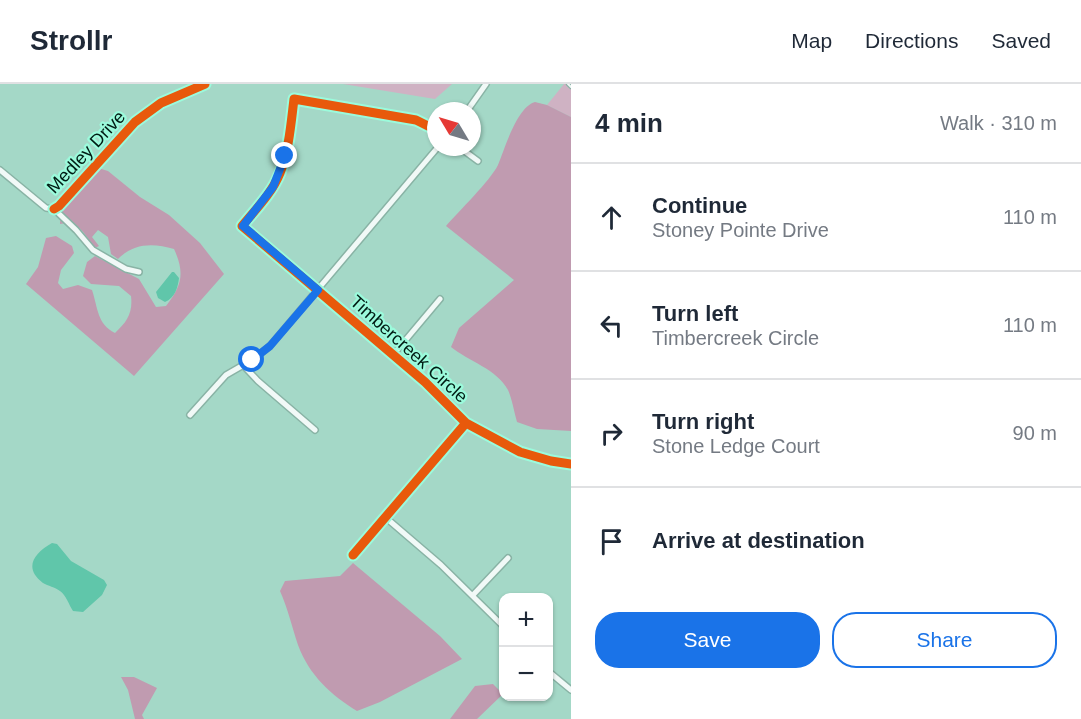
<!DOCTYPE html>
<meta charset="utf-8">
<style>
body{margin:0;font-family:Helvetica,sans-serif;background:#f2f2f3;color:#1f2937}
.controls{position:absolute;right:18px;bottom:18px;display:grid;overflow:hidden;border-radius:12px;box-shadow:0 2px 4px #0004}
.controls button{width:54px;height:54px;display:grid;place-items:center;padding:0;border:0;border-bottom:2px solid #e0e1e3;background:#fff;color:#1f2937;font:30px sans-serif}
.compass{position:absolute;left:427px;top:18px;width:54px;height:54px;border-radius:50%;background:#fff;box-shadow:0 2px 4px #0004;rotate:308deg}
.stop{position:absolute;width:18px;height:18px;margin:-14px;border:4px solid #1a73e8;border-radius:50%;background:#fff}
.stop.end{background:#1a73e8;border-color:#fff;box-shadow:0 2px 6px #0008}
.list{margin:0;padding:0;list-style:none}
h2{display:flex;justify-content:space-between;align-items:center;height:78px;margin:0;padding:0 24px;font-size:26px}
h2 small{font-size:20px;font-weight:400;color:#747a83}
.list li{display:grid;grid-template-columns:39px 1fr auto;gap:18px;align-items:center;box-sizing:border-box;height:108px;padding:0 24px;border-top:2px solid #e0e1e3}
.list b{display:block;font-size:22px;white-space:nowrap}
.list p{margin:0;font-size:20px;white-space:nowrap;color:#747a83}
.list em{font-size:20px;font-style:normal;color:#747a83}
.actions{display:flex;gap:12px;padding:18px 24px}
.actions a{flex:1;padding:14px 0;border:2px solid #1a73e8;border-radius:24px;text-align:center;font-size:21px;color:#1a73e8}
.actions .main{background:#1a73e8;color:#fff}
.icon{flex:none;width:33px;height:33px;fill:none;stroke:currentColor;stroke-width:2;stroke-linecap:round;stroke-linejoin:round}
.map{position:relative;flex:none;width:571px;height:635px;overflow:hidden}
header{display:flex;align-items:center;gap:36px;box-sizing:border-box;height:84px;padding:0 30px;background:#fff;border-bottom:2px solid #e0e1e3}
header strong{font-size:28px}
nav{display:flex;gap:33px;margin-inline-start:auto;font-size:21px}
main{display:flex}
aside{flex:1;background:#fff}
.map>svg:first-child{display:block}
.green{fill:#cfb2c3}
.forest{fill:#c09bb0}
.water{fill:#60c6aa}
.lines{fill:none;stroke-linecap:round;stroke-linejoin:round}
.service-casing{stroke:#89b3a5;stroke-width:4.5}
.minor-casing{stroke:#89b3a5;stroke-width:8}
.service{stroke:#f1f9f7;stroke-width:2}
.minor{stroke:#f1f9f7;stroke-width:5}
.cycleway-casing{stroke:#9bfbdc;stroke-width:13}
.cycleway{stroke:#e8590c;stroke-width:9}
.route{stroke:#1a73e8;stroke-width:8}
.labels{text-anchor:middle;stroke-width:4.5;stroke-linejoin:round;paint-order:stroke}
.street-label{font-size:18px;fill:#001b13;stroke:#9bfbdc}
</style>
<header>
<strong>Strollr</strong>
<nav><a>Map</a><a>Directions</a><a>Saved</a></nav>
</header>
<main>
<div class="map">
<svg width="571" height="635" viewBox="0 0 571 635">
<rect width="100%" height="100%" fill="#a4d8c7"/>
<path class="green" d="M 343,0 L 452,0 L 435,15 Z
M 564,0 L 571,0 L 571,33 L 547,21 Z"/>
<path class="forest" d="M 535,18 L 547,21 L 571,33 L 571,347 L 537,345 L 517,338 C 514,327 512,315 508,306 C 497,285 468,277 451,263 L 459,244 L 514,196 L 446,142 C 459,127 490,97 498,81 C 505,64 517,23 535,18 Z
M 98,84 L 108,87 L 140,113 L 169,131 L 200,159 L 224,190 L 134,292 L 26,200 L 38,183 L 46,154 L 56,152 L 72,162 L 74,169 L 61,186 L 58,199 L 63,205 L 78,201 L 92,206 C 98,224 97,240 115,249 C 127,238 133,229 131,212 L 119,202 L 91,200 L 83,192 L 87,178 L 95,172 L 139,195 L 156,223 L 166,222 C 182,202 185,189 174,165 C 153,159 134,159 118,175 L 111,170 L 108,153 L 98,146 L 92,153 L 99,162 L 95,164 C 84,150 79,136 60,140 L 61,123 Z
M 353,479 L 440,552 L 462,575 L 380,618 L 357,627 C 331,611 309,591 298,561 C 292,543 288,525 280,507 L 285,497 L 340,492 Z
M 121,593 L 134,593 L 157,604 L 142,631 L 144,635 L 135,635 L 128,606 Z
M 493,600 L 503,610 L 477,635 L 450,635 L 475,602 Z"/>
<path class="water" d="M 172,188 L 174,188 L 179,194 C 178,203 175,214 165,218 L 158,214 L 156,208 Z
M 52,459 L 57,460 L 71,477 L 104,496 L 107,501 L 102,511 L 83,528 L 73,527 C 69,521 66,511 60,507 C 55,503 48,502 43,499 C 23,484 34,469 52,459 Z"/>
<g class="lines">
<g class="service-casing">
<path id="service" d="M 568,0 L 571,3"/>
</g>
<g class="minor-casing">
<path id="minor" d="M 467,27 L 486,0
M 436,46 L 416,36 L 294,15 C 291,39 289,66 280,89 C 272,109 256,125 242,142 L 425,298 L 466,339 L 520,368 L 551,377 L 571,380
M 459,63 L 478,77
M 0,86 L 46,124 L 54,125 L 76,146 L 93,166 L 126,185 L 139,188
M 54,125 L 59,122 L 135,38 L 161,19 L 205,0
M 393,271 L 440,215
M 243,281 L 258,297 L 315,346
M 190,331 L 226,291 L 252,276 L 270,262 L 438,63
M 385,433 L 441,481 L 503,542
M 353,471 L 466,339
M 473,511 L 508,474
M 548,587 L 571,606"/>
</g>
<use href="#service" class="service"/>
<use href="#minor" class="minor"/>
<g class="cycleway-casing">
<path id="cycleway" d="M 436,46 L 416,36 L 294,15 C 291,39 289,66 280,89 C 272,109 256,125 242,142 L 425,298 L 466,339 L 520,368 L 551,377 L 571,380
M 54,125 L 59,122 L 135,38 L 161,19 L 205,0
M 353,471 L 466,339"/>
</g>
<use href="#cycleway" class="cycleway"/>
</g>
<g class="lines">
<path class="route" d="M 252,276 L 270,262 L 318,206 L 243,142 L 273,103 L 285,72"/>
</g>
<g class="labels">
<g class="street-label">
<text transform="translate(86 68) rotate(-47)" y="6">Medley Drive</text>
<text transform="translate(409 265) rotate(42)" y="6">Timbercreek Circle</text>
</g>
</g>
</svg>
<div class="controls">
<button>+</button>
<button>−</button>
</div>
<svg class="compass" viewBox="-18 -18 36 36"><path d="M0-13l5 13h-10z" fill="#e53935"/><path d="M0 13l5-13h-10z" fill="#747a83"/></svg>
<div class="stop" style="left:252px;top:276px"></div>
<div class="stop end" style="left:285px;top:72px"></div>
</div>
<aside>
<h2>4 min<small>Walk · 310 m</small></h2>
<ul class="list">
<li><svg class="icon" aria-label="ahead" viewBox="0 0 24 24"><path d="M12 20V5M6 11l6-6 6 6"/></svg><div><b>Continue</b><p>Stoney Pointe Drive</p></div><em>110 m</em></li>
<li><svg class="icon" aria-label="left" viewBox="0 0 24 24"><path d="M17 20v-9H6M10 6l-5 5 5 5"/></svg><div><b>Turn left</b><p>Timbercreek Circle</p></div><em>110 m</em></li>
<li><svg class="icon" aria-label="right" viewBox="0 0 24 24"><path d="M7 20v-9h11M14 6l5 5-5 5"/></svg><div><b>Turn right</b><p>Stone Ledge Court</p></div><em>90 m</em></li>
<li><svg class="icon" aria-label="arrive" viewBox="0 0 24 24"><path d="M6 21V4h12l-3 4 3 4H6"/></svg><div><b>Arrive at destination</b></div></li>
</ul>
<div class="actions"><a class="main">Save</a><a>Share</a></div>
</aside>
</main>
